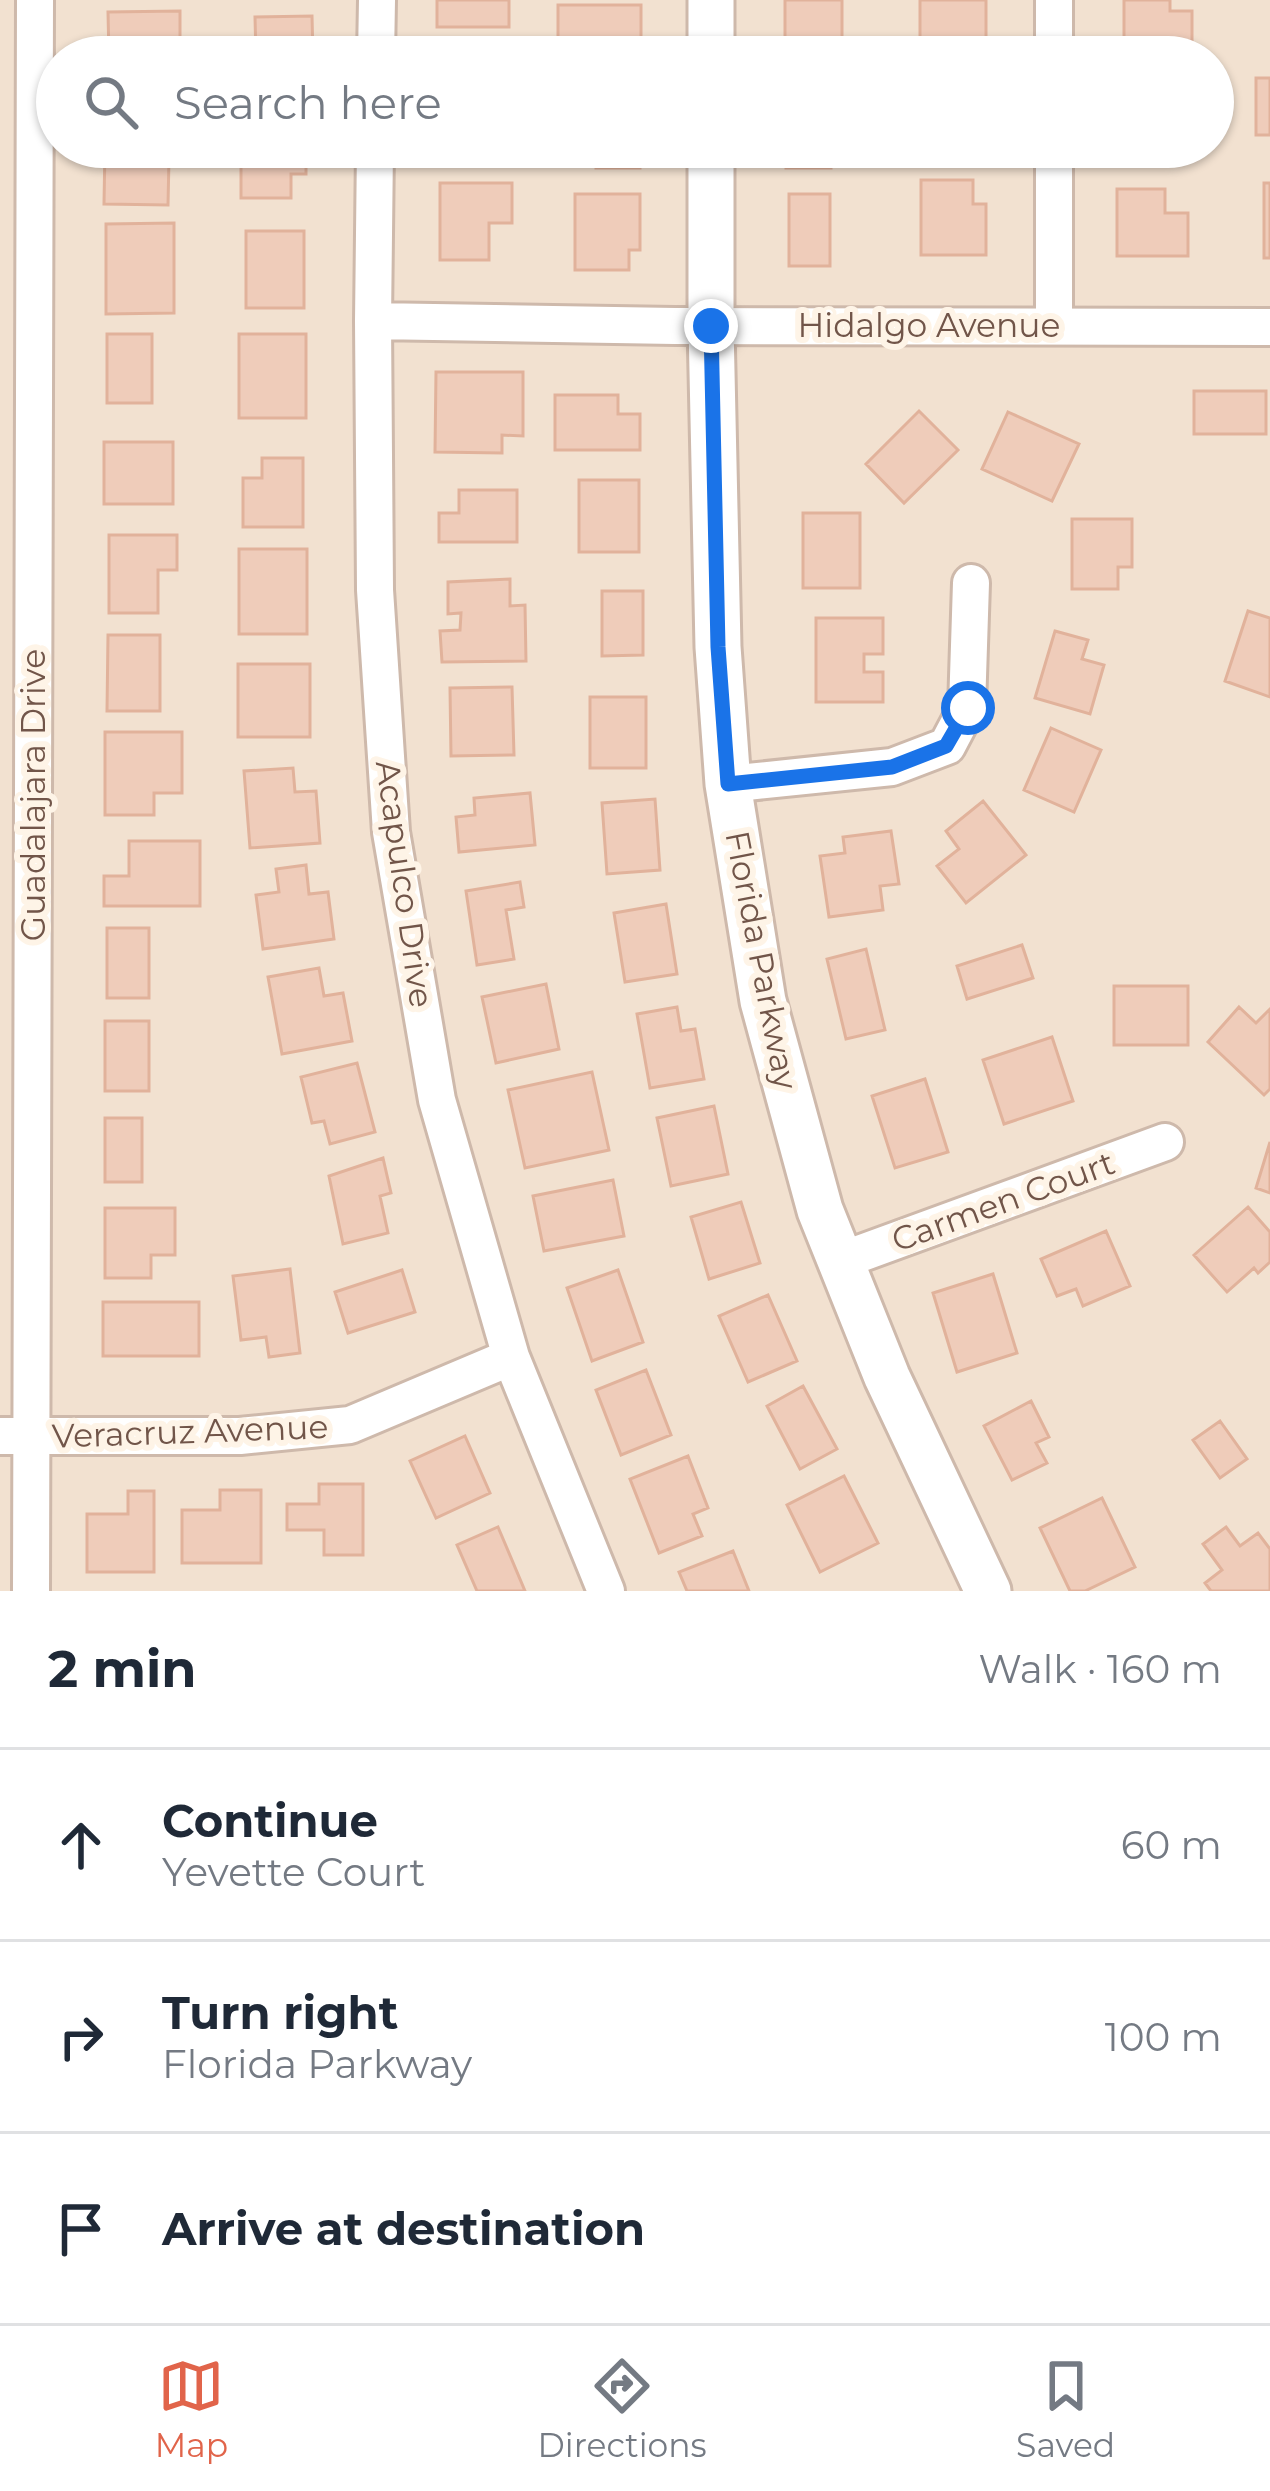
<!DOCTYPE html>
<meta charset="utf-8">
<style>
body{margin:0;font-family:Montserrat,sans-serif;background:#f2f2f3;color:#1f2937}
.stop{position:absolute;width:36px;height:36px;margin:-27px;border:9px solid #1a73e8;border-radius:50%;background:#fff}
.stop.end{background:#1a73e8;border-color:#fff;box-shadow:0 3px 12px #0008}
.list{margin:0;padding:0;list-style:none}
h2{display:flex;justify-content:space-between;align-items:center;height:156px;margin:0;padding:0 48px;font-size:51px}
h2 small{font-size:39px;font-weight:400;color:#747a83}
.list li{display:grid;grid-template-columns:78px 1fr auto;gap:36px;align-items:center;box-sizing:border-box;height:192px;padding:0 48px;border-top:3px solid #e0e1e3}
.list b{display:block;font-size:45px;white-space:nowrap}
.list p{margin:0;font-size:39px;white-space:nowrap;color:#747a83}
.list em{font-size:39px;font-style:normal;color:#747a83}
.icon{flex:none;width:66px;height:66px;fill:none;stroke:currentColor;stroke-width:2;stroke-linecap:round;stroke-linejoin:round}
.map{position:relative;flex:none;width:1270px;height:1591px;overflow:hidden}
.search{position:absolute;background:#fff;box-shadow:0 3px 9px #0004;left:36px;right:36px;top:36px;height:132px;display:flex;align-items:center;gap:30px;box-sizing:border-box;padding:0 42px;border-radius:66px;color:#747a83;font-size:45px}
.sheet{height:732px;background:#fff}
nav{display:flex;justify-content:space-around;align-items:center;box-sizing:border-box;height:168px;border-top:3px solid #e0e1e3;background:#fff;font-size:33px;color:#747a83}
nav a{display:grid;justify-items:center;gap:6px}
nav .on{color:#e1644a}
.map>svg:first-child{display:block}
.residential{fill:#f2e1d0;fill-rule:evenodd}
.building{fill:#efccba;stroke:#e1b29b;stroke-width:3}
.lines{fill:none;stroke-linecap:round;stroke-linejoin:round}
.minor-casing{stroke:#ceb9ab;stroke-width:42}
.tertiary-casing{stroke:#ceb9ab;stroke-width:51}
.minor{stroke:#fff;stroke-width:36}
.tertiary{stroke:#fff;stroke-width:45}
.route{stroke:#1a73e8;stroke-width:15}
.labels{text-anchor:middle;stroke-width:12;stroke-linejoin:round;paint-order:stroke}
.street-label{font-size:33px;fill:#715549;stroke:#fef4e7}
</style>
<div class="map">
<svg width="1270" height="1591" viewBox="0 0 1270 1591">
<rect width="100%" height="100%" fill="#fbf0e1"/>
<path class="residential" d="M 0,0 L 1270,0 L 1270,1591 L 0,1591 ZM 57,57 L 1213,57 L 1213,147 L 57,147 Z"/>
<path class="building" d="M 437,0 L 509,0 L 509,27 L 437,27 Z
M 785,0 L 842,0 L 842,57 L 785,57 Z
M 920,0 L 986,0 L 986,47 L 920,47 Z
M 1124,0 L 1170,0 L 1170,11 L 1192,11 L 1192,57 L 1124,57 Z
M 558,5 L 641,5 L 641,51 L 598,51 L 598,57 L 558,57 Z
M 180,11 L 180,56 L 109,57 L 108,12 Z
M 312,16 L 313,57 L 256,57 L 255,17 Z
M 1256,78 L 1270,78 L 1270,135 L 1256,135 Z
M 105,147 L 191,147 L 191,159 L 169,158 L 168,205 L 104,204 Z
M 241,147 L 306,147 L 306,174 L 291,174 L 291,198 L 241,198 Z
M 596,147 L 640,147 L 640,168 L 596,168 Z
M 786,147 L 831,147 L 831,168 L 786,168 Z
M 916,147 L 986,147 L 986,154 L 916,154 Z
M 1131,147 L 1178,147 L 1178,162 L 1131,162 Z
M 921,180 L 973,180 L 973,204 L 986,204 L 986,255 L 921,255 Z
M 440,183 L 512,183 L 512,223 L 489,223 L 489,260 L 440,260 Z
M 1264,183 L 1270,183 L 1270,258 L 1264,258 Z
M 1117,189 L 1165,189 L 1165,213 L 1188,213 L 1188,256 L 1117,256 Z
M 575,194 L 640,194 L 640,250 L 629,250 L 629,270 L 575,270 Z
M 789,194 L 830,194 L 830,266 L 789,266 Z
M 174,223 L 174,313 L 106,314 L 106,224 Z
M 246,231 L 304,231 L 304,308 L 246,308 Z
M 107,334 L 152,334 L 152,403 L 107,403 Z
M 239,334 L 306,334 L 306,418 L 239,418 Z
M 436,372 L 523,372 L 523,436 L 502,435 L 502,453 L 435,452 Z
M 1194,391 L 1266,391 L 1266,434 L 1194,434 Z
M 555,395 L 618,395 L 618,414 L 640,414 L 640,450 L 555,450 Z
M 919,411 L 958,450 L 904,503 L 866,464 Z
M 1008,412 L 1079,444 L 1052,501 L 982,469 Z
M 104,442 L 173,442 L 173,504 L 104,504 Z
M 262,458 L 303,458 L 303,527 L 243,527 L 243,478 L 262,478 Z
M 579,480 L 639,480 L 639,552 L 579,552 Z
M 459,490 L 517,490 L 517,542 L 439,542 L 439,513 L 459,513 Z
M 803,513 L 860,513 L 860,588 L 803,588 Z
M 1072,519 L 1132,519 L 1132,567 L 1118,567 L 1118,589 L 1072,589 Z
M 109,535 L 177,535 L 177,570 L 158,570 L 158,613 L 109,613 Z
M 239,549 L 307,549 L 307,634 L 239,634 Z
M 510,579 L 510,606 L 525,605 L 526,661 L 442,662 L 440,631 L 460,630 L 461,613 L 448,614 L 448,582 Z
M 602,591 L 643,591 L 643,655 L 602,656 Z
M 1248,611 L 1270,618 L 1270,697 L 1225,681 Z
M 816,618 L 883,618 L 883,654 L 864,654 L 864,672 L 883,672 L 883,702 L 816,702 Z
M 1055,631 L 1088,640 L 1082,659 L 1104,665 L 1090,714 L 1035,698 Z
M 108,635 L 160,635 L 160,711 L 107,711 Z
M 238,664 L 310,664 L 310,737 L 238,737 Z
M 512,687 L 514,755 L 451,756 L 450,688 Z
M 590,697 L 646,697 L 646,768 L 590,768 Z
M 1051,728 L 1101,750 L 1074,812 L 1024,790 Z
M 105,732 L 182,732 L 182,793 L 154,793 L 154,815 L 105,815 Z
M 293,768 L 295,792 L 316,791 L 320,843 L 250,848 L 244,771 Z
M 530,793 L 535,845 L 459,852 L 456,817 L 475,815 L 474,798 Z
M 655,799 L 660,870 L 607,874 L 602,803 Z
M 983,801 L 1026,855 L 966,903 L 937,866 L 959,849 L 946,831 Z
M 891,831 L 899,884 L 880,886 L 883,910 L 829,917 L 820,856 L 845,853 L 843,837 Z
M 129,841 L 200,841 L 200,906 L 104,906 L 104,876 L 129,876 Z
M 306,865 L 309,894 L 328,892 L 334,939 L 263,949 L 256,895 L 279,892 L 276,869 Z
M 520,882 L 524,907 L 506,910 L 514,959 L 477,965 L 466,891 Z
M 666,904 L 677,974 L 625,982 L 614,913 Z
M 107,928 L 149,928 L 149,998 L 107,998 Z
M 1022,945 L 1033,978 L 967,999 L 957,966 Z
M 866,949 L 885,1030 L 846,1039 L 827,959 Z
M 319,968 L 324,996 L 343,993 L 352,1041 L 282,1054 L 268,977 Z
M 546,984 L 559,1049 L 496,1063 L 482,997 Z
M 1114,986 L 1188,986 L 1188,1045 L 1114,1045 Z
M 677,1007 L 681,1031 L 695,1029 L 704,1079 L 650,1088 L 637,1014 Z
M 1239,1007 L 1256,1023 L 1270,1009 L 1270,1089 L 1264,1095 L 1208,1042 Z
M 105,1021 L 149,1021 L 149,1091 L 105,1091 Z
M 1052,1037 L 1073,1101 L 1004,1124 L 983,1060 Z
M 357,1063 L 375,1132 L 330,1144 L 324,1121 L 312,1123 L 301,1077 Z
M 592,1072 L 609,1150 L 525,1168 L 508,1090 Z
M 925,1079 L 948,1152 L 895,1168 L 872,1096 Z
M 714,1106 L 728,1174 L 671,1186 L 657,1118 Z
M 105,1118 L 142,1118 L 142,1182 L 105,1182 Z
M 1270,1142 L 1270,1193 L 1256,1188 Z
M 383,1158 L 391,1193 L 380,1196 L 388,1233 L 343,1244 L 329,1176 Z
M 613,1180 L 624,1236 L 544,1251 L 533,1196 Z
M 741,1202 L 760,1263 L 709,1279 L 691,1217 Z
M 1248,1207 L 1270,1232 L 1270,1262 L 1258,1273 L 1254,1268 L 1227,1292 L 1194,1255 Z
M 105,1208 L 175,1208 L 175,1255 L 151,1255 L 151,1278 L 105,1278 Z
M 1106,1231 L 1130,1286 L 1083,1306 L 1076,1289 L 1057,1296 L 1041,1259 Z
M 290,1269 L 300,1353 L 269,1357 L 266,1337 L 241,1340 L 233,1276 Z
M 402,1270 L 415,1312 L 348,1333 L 335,1292 Z
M 618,1270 L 643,1342 L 592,1361 L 567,1288 Z
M 993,1274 L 1017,1353 L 957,1372 L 933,1293 Z
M 768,1295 L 797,1361 L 748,1382 L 719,1316 Z
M 103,1302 L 199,1302 L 199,1356 L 103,1356 Z
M 646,1370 L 671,1435 L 621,1455 L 596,1390 Z
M 803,1386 L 837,1449 L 800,1469 L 767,1406 Z
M 1031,1401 L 1049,1437 L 1036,1443 L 1047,1463 L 1012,1480 L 984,1426 Z
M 1220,1421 L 1247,1459 L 1220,1478 L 1193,1440 Z
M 465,1436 L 490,1493 L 436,1518 L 410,1461 Z
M 688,1456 L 708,1508 L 693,1514 L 702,1536 L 659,1553 L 630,1479 Z
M 844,1476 L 878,1543 L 820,1572 L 787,1505 Z
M 319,1484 L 363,1484 L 363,1555 L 324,1555 L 324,1530 L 287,1530 L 287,1504 L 319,1504 Z
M 220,1490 L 261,1490 L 261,1563 L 182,1563 L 182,1510 L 220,1510 Z
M 128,1491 L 154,1491 L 154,1572 L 87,1572 L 87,1514 L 128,1514 Z
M 1102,1498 L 1135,1567 L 1085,1591 L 1070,1591 L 1040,1528 Z
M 498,1527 L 525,1591 L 477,1591 L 457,1545 Z
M 1226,1527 L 1240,1546 L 1258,1533 L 1270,1549 L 1270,1591 L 1211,1591 L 1205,1583 L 1222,1570 L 1203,1544 Z
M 733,1551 L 749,1591 L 687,1591 L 679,1572 Z"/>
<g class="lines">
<g class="minor-casing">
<path id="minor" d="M 1054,0 L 1054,57
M 376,57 L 377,0
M 375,147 L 373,321 L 375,590 L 391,832 L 437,1100 L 511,1357 L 606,1591
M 1054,147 L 1054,325
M 373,321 L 675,326 L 1270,327
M 728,784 L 892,767 L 947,746 L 967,708 L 971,583
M 840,1261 L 1165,1142
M 0,1436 L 240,1436 L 350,1425 L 511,1357
M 31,1591 L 35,0"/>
</g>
<g class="tertiary-casing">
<path id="tertiary" d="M 711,57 L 711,0
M 711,147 L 711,326 L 718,647 L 728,784 L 763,1001 L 820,1210 L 887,1377 L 988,1591"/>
</g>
<use href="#minor" class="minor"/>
<use href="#tertiary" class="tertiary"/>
</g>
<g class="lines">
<path class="route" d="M 711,326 L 718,647 L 728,784 L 892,767 L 946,746 L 968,708"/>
</g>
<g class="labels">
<g class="street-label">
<text x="929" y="337">Hidalgo Avenue</text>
<text transform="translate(33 795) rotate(-90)" y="12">Guadalajara Drive</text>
<text transform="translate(405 884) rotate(82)" y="12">Acapulco Drive</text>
<text transform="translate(762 960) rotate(79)" y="12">Florida Parkway</text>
<text transform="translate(1003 1201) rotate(-20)" y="12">Carmen Court</text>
<text transform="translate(190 1431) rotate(-2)" y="12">Veracruz Avenue</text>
</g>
</g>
</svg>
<div class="stop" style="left:968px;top:708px"></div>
<div class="stop end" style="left:711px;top:326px"></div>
<div class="search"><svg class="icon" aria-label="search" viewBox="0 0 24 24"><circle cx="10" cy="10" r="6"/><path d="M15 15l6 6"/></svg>Search here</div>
</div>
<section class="sheet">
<h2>2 min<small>Walk · 160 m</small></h2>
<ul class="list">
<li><svg class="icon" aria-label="ahead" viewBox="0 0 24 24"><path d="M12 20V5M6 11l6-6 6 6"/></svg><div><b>Continue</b><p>Yevette Court</p></div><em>60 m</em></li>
<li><svg class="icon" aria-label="right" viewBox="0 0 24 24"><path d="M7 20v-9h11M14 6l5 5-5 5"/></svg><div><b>Turn right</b><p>Florida Parkway</p></div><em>100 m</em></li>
<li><svg class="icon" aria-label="arrive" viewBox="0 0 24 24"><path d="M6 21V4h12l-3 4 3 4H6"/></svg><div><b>Arrive at destination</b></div></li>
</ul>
</section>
<nav>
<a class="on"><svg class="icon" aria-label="map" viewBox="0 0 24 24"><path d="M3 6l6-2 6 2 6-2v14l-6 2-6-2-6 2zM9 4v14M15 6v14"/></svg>Map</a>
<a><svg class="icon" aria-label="directions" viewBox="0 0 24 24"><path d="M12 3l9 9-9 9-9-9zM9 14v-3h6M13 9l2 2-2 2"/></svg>Directions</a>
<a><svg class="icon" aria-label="saved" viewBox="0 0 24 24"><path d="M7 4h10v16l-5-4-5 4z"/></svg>Saved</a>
</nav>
